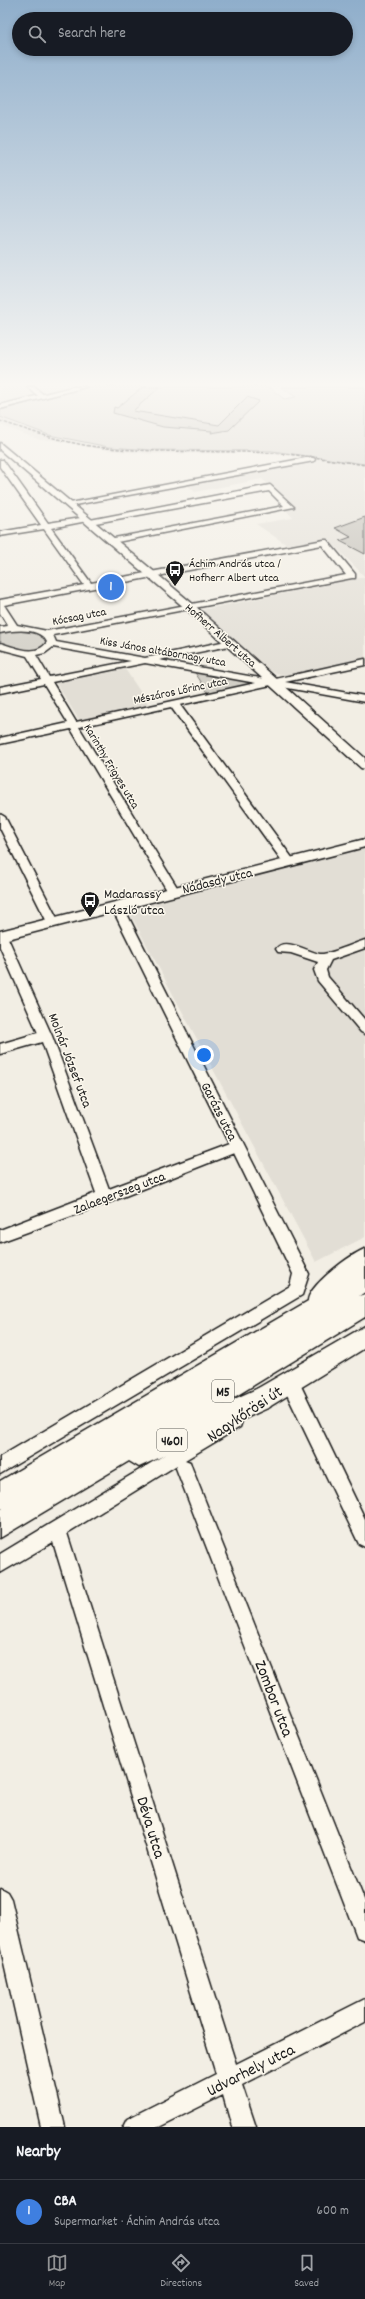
<!DOCTYPE html>
<meta charset="utf-8">
<style>
body{margin:0;font-family:Dekko,sans-serif;background:#242831;color:#f1f3f6}
.you{position:absolute;left:204px;top:1055px;width:14px;height:14px;margin:-10px;border:3px solid #fff;border-radius:50%;background:#1a73e8;box-shadow:0 0 0 6px #1a73e833}
.badge{display:grid;place-items:center;width:26px;height:26px;border-radius:50%;background:#919294;color:#fff;font-size:13px;font-weight:700}
.pin{position:absolute;translate:-50% -50%;border:2px solid #fff;box-shadow:0 1px 4px #0006}
.list{margin:0;padding:0;list-style:none}
h2{display:flex;justify-content:space-between;align-items:center;height:52px;margin:0;padding:0 16px;font-size:17px}
h2 small{font-size:13px;font-weight:400;color:#9ea1a6}
.list li{display:grid;grid-template-columns:26px 1fr auto;gap:12px;align-items:center;box-sizing:border-box;height:64px;padding:0 16px;border-top:1px solid #363941}
.list b{display:block;font-size:15px;white-space:nowrap}
.list p{margin:0;font-size:13px;white-space:nowrap;color:#9ea1a6}
.list em{font-size:13px;font-style:normal;color:#9ea1a6}
.icon{flex:none;width:22px;height:22px;fill:none;stroke:currentColor;stroke-width:2;stroke-linecap:round;stroke-linejoin:round}
.map{position:relative;flex:none;width:365px;height:2127px;overflow:hidden}
.search{position:absolute;background:#171b24;box-shadow:0 2px 6px #0003;left:12px;right:12px;top:12px;height:44px;display:flex;align-items:center;gap:10px;box-sizing:border-box;padding:0 14px;border-radius:22px;color:#9ea1a6;font-size:15px}
.sheet{height:116px;background:#171b24}
nav{display:flex;justify-content:space-around;align-items:center;box-sizing:border-box;height:56px;border-top:1px solid #363941;background:#171b24;font-size:11px;color:#9ea1a6}
nav a{display:grid;justify-items:center;gap:2px}
nav .on{color:#919294}
.map>svg:first-child{display:block}
.built{fill:#e2ded5}
.green{fill:#d2cfc6;stroke:#777671}
.building{fill:#bdbab1;stroke:#1c1c1c}
.lines{fill:none;stroke-linecap:round;stroke-linejoin:round}
.minor-casing{stroke:#1c1c1c;stroke-width:3}
.tertiary-casing{stroke:#1c1c1c;stroke-width:3}
.secondary-casing{stroke:#1c1c1c;stroke-width:3}
.primary-casing{stroke:#1c1c1c;stroke-width:3}
.minor{fill:#fbf7ec;fill-rule:evenodd}
.tertiary{fill:#fbf7ec;fill-rule:evenodd}
.secondary{fill:#fbf7ec;fill-rule:evenodd}
.primary{fill:#fbf7ec;fill-rule:evenodd}
.rail{stroke:#1c1c1c;stroke-width:1.5;stroke-dasharray:3.5 1.5;stroke-linecap:butt}
.labels{text-anchor:middle;stroke-width:3;stroke-linejoin:round;paint-order:stroke}
.far-poi-label{font-size:12px;fill:#1c1c1c;stroke:#fbf7ec;text-anchor:start}
.far-street-label{font-size:12px;fill:#1c1c1c;stroke:#fbf7ec}
.shield{fill:#fbf7ec;stroke:#5f5e5a;stroke-width:1}
.shield-label{font-size:13px;font-weight:bold;fill:#1c1c1c}
.street-label{font-size:14px;fill:#1c1c1c;stroke:#fbf7ec}
.poi-label{font-size:14px;fill:#1c1c1c;stroke:#fbf7ec;text-anchor:start}
.near-street-label{font-size:17px;fill:#1c1c1c;stroke:#fbf7ec}
</style>
<div class="map">
<svg width="365" height="2127" viewBox="0 0 365 2127">
<rect width="100%" height="100%" fill="#f2eee4"/>
<filter id="ink" filterUnits="userSpaceOnUse"><feTurbulence type="fractalNoise" baseFrequency=".025" numOctaves="2"/><feDisplacementMap in="SourceGraphic" scale="8" xChannelSelector="R" yChannelSelector="G"/><feConvolveMatrix kernelMatrix="1 2 1 2 8 2 1 2 1" color-interpolation-filters="sRGB"/></filter>
<g filter="url(#ink)">
<path class="built" d="M 0,387 L 89,387 L 0,410 Z
M 0,417 L 49,435 L 109,447 L 152,450 L 272,451 L 365,464 L 365,577 L 327,538 L 287,545 L 256,524 L 293,518 L 286,510 L 296,508 L 262,479 L 195,492 L 184,481 L 310,457 L 245,453 L 151,454 L 105,450 L 53,440 L 40,440 L 0,425 Z
M 365,577 L 365,659 L 289,676 L 272,672 L 201,610 Z
M 125,669 L 149,705 L 79,720 L 56,683 Z
M 365,848 L 365,1237 L 316,1262 L 128,910 L 251,874 Z"/>
<path class="green" d="M 89,387 L 269,387 L 284,399 L 296,397 L 281,387 L 365,387 L 365,464 L 272,451 L 152,450 L 109,447 L 49,435 L 0,417 L 0,410 Z
M 10,630 L 40,634 L 47,638 L 47,643 C 31,656 18,649 0,644 L 0,633 Z
M 194,671 L 253,681 L 255,684 L 209,694 Z"/>
<path class="building" d="M 143,387 L 160,387 L 133,411 L 219,425 L 247,397 L 259,401 L 229,430 L 211,433 L 212,431 L 163,427 L 113,413 L 114,407 L 117,408 Z
M 365,517 L 365,554 L 340,541 L 351,537 L 335,528 Z"/>
<g class="lines">
<g class="minor-casing">
<path id="minor" d="M 27,387 L 34,387 L 46,397 L 41,398 Z
M 311,457 L 315,459 L 314,461 L 69,506 L 65,504 Z
M 0,460 L 3,460 L 48,523 L 87,517 L 90,520 L 270,485 L 294,507 L 112,543 L 109,543 L 109,539 L 284,506 L 269,491 L 90,524 L 87,521 L 51,528 L 91,583 L 324,540 L 327,540 L 355,574 L 355,578 L 352,578 L 53,635 L 56,642 L 145,658 L 231,640 L 234,641 L 234,645 L 159,660 L 271,680 L 365,659 L 365,665 L 285,682 L 365,696 L 365,702 L 271,685 L 180,705 L 293,859 L 295,862 L 293,865 L 285,865 L 171,707 L 79,727 L 180,892 L 174,896 L 168,892 L 71,729 L 0,744 L 0,738 L 68,723 L 44,684 L 0,693 L 0,687 L 41,679 L 27,656 L 0,649 L 0,643 C 15,647 36,658 47,642 C 40,627 14,630 0,633 L 0,627 L 8,626 L 0,613 L 0,600 L 84,585 L 44,529 L 0,536 L 0,532 L 41,525 L 0,467 ZM 322,545 L 346,575 L 47,631 L 17,625 L 4,605 ZM 53,647 L 131,661 L 49,677 L 36,655 L 45,653 ZM 145,663 L 256,683 L 76,722 L 52,682 Z
M 0,814 L 5,817 L 59,922 L 57,925 L 53,926 L 47,922 L 0,828 Z
M 117,902 L 123,906 L 309,1274 L 302,1295 L 0,1474 L 0,1457 L 290,1286 L 293,1274 L 234,1153 L 110,1202 L 0,1242 L 0,1230 L 96,1193 L 42,1042 L 0,1054 L 0,1044 L 38,1033 L 0,947 L 0,932 L 5,933 L 7,936 L 52,1036 L 109,1189 L 229,1144 L 111,906 Z
M 365,940 L 365,948 L 331,960 L 326,970 L 328,977 L 365,1020 L 365,1034 L 361,1032 L 318,981 L 314,970 L 318,962 L 291,953 L 278,952 L 276,949 C 284,936 310,953 320,954 C 329,955 355,943 365,940 Z
M 289,1374 L 295,1377 L 301,1386 L 365,1519 L 365,1547 L 359,1544 L 281,1382 L 283,1377 Z
M 234,1413 L 240,1415 L 242,1421 L 240,1427 L 185,1460 L 190,1462 L 192,1468 L 365,1902 L 365,1940 L 357,1937 L 354,1929 L 176,1468 L 177,1465 L 67,1533 L 236,2064 L 365,1999 L 365,2022 L 242,2085 L 256,2127 L 232,2127 L 223,2095 L 159,2127 L 123,2127 L 127,2119 L 216,2074 L 53,1542 L 0,1573 L 0,1554 Z
M 0,1888 L 7,1892 L 11,1899 L 65,2127 L 41,2127 L 0,1945 Z"/>
</g>
<g class="tertiary-casing">
<path id="tertiary" d="M 72,387 L 86,387 L 0,409 L 0,405 Z
M 0,443 L 194,605 L 365,758 L 365,769 L 361,768 L 186,609 L 0,450 Z
M 365,839 L 365,847 L 0,941 L 0,931 Z"/>
</g>
<g class="secondary-casing">
<path id="secondary" d="M 365,1326 L 365,1348 L 269,1407 L 261,1410 L 253,1407 L 250,1399 L 253,1391 Z"/>
</g>
<g class="primary-casing">
<path id="primary" d="M 365,1249 L 365,1292 L 359,1296 L 365,1294 L 365,1317 L 223,1404 L 261,1387 L 270,1391 L 274,1399 L 270,1407 L 139,1467 L 129,1461 L 0,1538 L 0,1510 L 3,1508 L 0,1509 L 0,1481 L 308,1301 C 308,1286 351,1254 365,1249 Z"/>
</g>
<use href="#minor" class="minor"/>
<use href="#tertiary" class="tertiary"/>
<use href="#secondary" class="secondary"/>
<use href="#primary" class="primary"/>
<path class="rail" d="M 0,421 C 30,431 59,441 90,446 C 150,454 211,450 272,453 C 303,455 334,460 365,465"/>
</g>
</g>
<linearGradient id="sky" x2="0" y2="1"><stop stop-color="#8faecb"/><stop offset="0.56" stop-color="#f9f7f3"/><stop offset="1" stop-color="#f9f7f3" stop-opacity="0"/></linearGradient>
<rect width="365" height="685" fill="url(#sky)"/>
<defs>
<g id="bus-pin" transform="scale(1)"><path d="M0 17L-7.5 6A9.5 9.5 0 1 1 7.5 6Z" fill="#1c1c1c" stroke="#fbf7ec"/><path d="M-5-6H5V4H4V6H2V4H-2V6H-4V4H-5ZM-3.5-4V0h7V-4ZM-3.5 1.2v1.5H-2V1.2ZM2 1.2v1.5H3.5V1.2Z" fill="#fff"/></g>
</defs>
<g fill-rule="evenodd">
<use href="#bus-pin" x="175" y="570"/>
<use href="#bus-pin" x="90" y="901"/>
</g>
<g class="labels">
<g class="far-poi-label">
<text x="189" y="567">Áchim András utca /<tspan x="189" dy="14">Hofherr Albert utca</tspan></text>
</g>
<g class="far-street-label">
<text transform="translate(79 616) rotate(-11)" y="4">Kócsag utca</text>
<text transform="translate(221 635) rotate(41)" y="4">Hofherr Albert utca</text>
<text transform="translate(163 651) rotate(10)" y="4">Kiss János altábornagy utca</text>
<text transform="translate(180 690) rotate(-12)" y="4">Mészáros Lőrinc utca</text>
<text transform="translate(112 766) rotate(59)" y="4">Karinthy Frigyes utca</text>
</g>
<g class="shield">
<rect x="212" y="1380" width="22" height="22" rx="3"/>
<rect x="157" y="1429" width="30" height="22" rx="3"/>
</g>
<g class="shield-label">
<text x="223" y="1396">M5</text>
<text x="172" y="1445">4601</text>
</g>
<g class="street-label">
<text transform="translate(217 880) rotate(-14)" y="5">Nádasdy utca</text>
<text transform="translate(71 1060) rotate(69)" y="5">Molnár József utca</text>
<text transform="translate(220 1111) rotate(63)" y="5">Garázs utca</text>
<text transform="translate(119 1192) rotate(-21)" y="5">Zalaegerszeg utca</text>
</g>
<g class="poi-label">
<text x="104" y="898">Madarassy<tspan x="104" dy="16">László utca</tspan></text>
</g>
<g class="near-street-label">
<text transform="translate(244 1413) rotate(-34)" y="6">Nagykőrösi út</text>
<text transform="translate(275 1698) rotate(69)" y="6">Zombor utca</text>
<text transform="translate(152 1827) rotate(73)" y="6">Déva utca</text>
<text transform="translate(250 2069) rotate(-27)" y="6">Udvarhely utca</text>
</g>
</g>
</svg>
<div class="you"></div>
<div class="pin badge" style="left:111px;top:587px;background:#3f7fe0">1</div>
<div class="search"><svg class="icon" aria-label="search" viewBox="0 0 24 24"><circle cx="10" cy="10" r="6"/><path d="M15 15l6 6"/></svg>Search here</div>
</div>
<section class="sheet">
<h2>Nearby<small></small></h2>
<ul class="list">
<li><span class="badge" style="background:#3f7fe0">1</span><div><b>CBA</b><p>Supermarket · Áchim András utca</p></div><em>600 m</em></li>
</ul>
</section>
<nav>
<a class="on"><svg class="icon" aria-label="map" viewBox="0 0 24 24"><path d="M3 6l6-2 6 2 6-2v14l-6 2-6-2-6 2zM9 4v14M15 6v14"/></svg>Map</a>
<a><svg class="icon" aria-label="directions" viewBox="0 0 24 24"><path d="M12 3l9 9-9 9-9-9zM9 14v-3h6M13 9l2 2-2 2"/></svg>Directions</a>
<a><svg class="icon" aria-label="saved" viewBox="0 0 24 24"><path d="M7 4h10v16l-5-4-5 4z"/></svg>Saved</a>
</nav>
